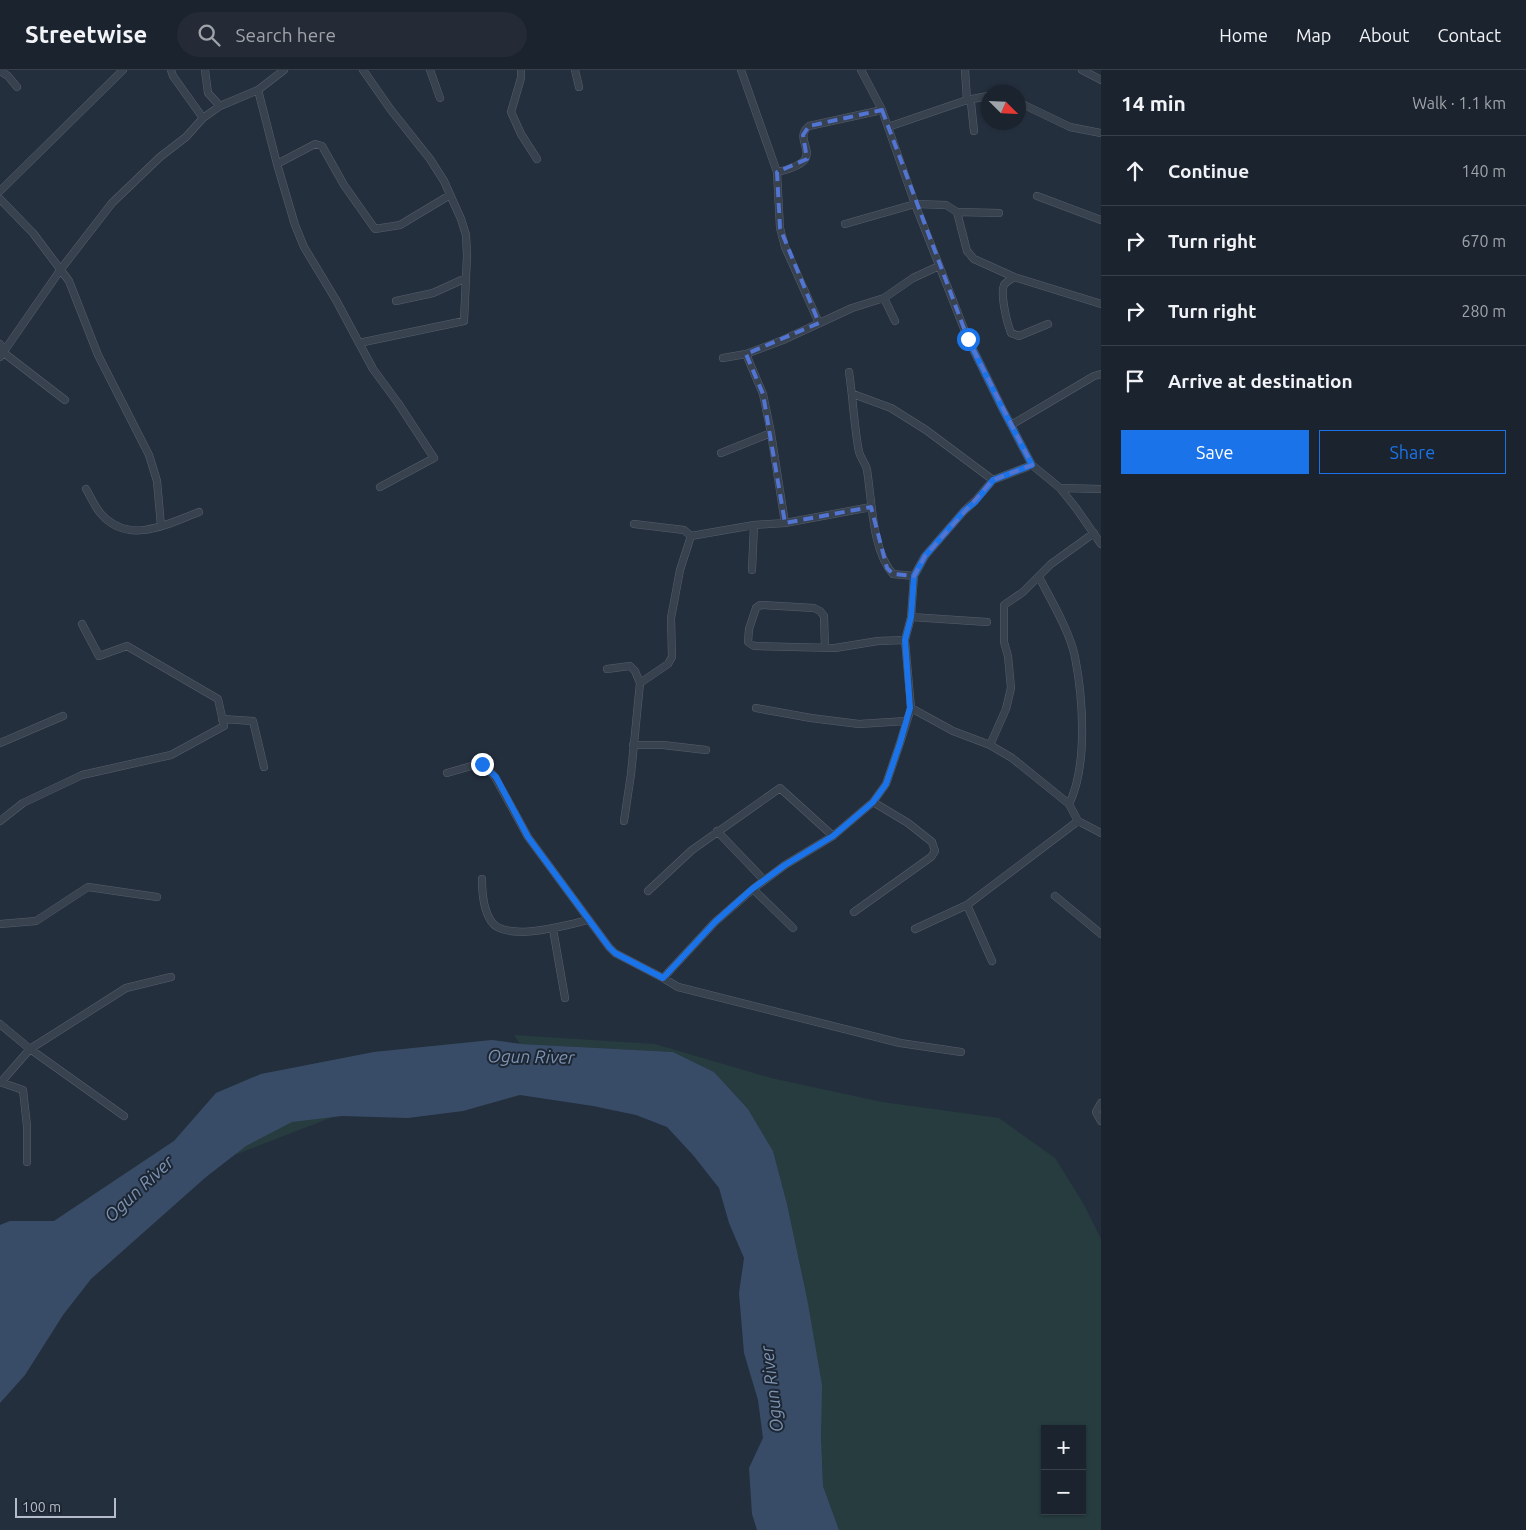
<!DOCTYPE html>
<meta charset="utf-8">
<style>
body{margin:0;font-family:Ubuntu,sans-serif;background:#242b36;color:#f1f3f6}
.controls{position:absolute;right:15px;bottom:15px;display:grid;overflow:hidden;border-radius:0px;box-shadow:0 1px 4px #0004}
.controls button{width:45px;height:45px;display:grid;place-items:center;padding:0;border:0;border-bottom:1px solid #39404a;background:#1b232e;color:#f1f3f6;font:25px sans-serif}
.compass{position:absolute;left:981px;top:15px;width:45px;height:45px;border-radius:50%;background:#1b232e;box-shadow:0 1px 4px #0004;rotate:114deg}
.scale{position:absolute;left:15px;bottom:12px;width:101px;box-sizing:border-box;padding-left:5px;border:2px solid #b4bcc9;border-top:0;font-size:14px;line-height:18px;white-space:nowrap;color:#b4bcc9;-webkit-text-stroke:4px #1d2633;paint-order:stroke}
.stop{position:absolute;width:15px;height:15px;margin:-11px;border:4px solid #1a73e8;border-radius:50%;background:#fff}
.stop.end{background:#1a73e8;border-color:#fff;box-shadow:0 1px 5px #0008}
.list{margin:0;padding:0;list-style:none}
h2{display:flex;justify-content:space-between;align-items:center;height:65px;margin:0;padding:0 20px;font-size:21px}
h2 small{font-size:16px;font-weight:400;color:#a0a4aa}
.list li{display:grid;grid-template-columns:32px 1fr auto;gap:15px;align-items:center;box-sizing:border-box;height:70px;padding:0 20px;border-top:1px solid #39404a}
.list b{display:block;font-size:19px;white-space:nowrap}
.list em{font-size:16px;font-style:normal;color:#a0a4aa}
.actions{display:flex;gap:10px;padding:15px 20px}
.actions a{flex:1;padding:11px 0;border:1px solid #1a73e8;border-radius:0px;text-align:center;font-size:18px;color:#1a73e8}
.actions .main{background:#1a73e8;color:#fff}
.icon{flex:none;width:28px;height:28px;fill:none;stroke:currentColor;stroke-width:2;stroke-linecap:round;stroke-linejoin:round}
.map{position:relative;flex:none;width:1101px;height:1460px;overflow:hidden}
header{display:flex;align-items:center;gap:30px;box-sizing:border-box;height:70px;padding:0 25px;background:#1b232e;border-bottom:1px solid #39404a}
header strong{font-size:24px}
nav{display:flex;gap:28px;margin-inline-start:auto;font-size:18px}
.search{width:350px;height:45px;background:#242b36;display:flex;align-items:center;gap:12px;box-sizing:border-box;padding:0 18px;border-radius:28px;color:#a0a4aa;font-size:19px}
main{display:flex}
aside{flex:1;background:#1b232e}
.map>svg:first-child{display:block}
.green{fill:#263c3f;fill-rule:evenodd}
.water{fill:#394c67}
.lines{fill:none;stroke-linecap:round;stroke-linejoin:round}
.street-casing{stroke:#565f6c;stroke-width:8}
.street{stroke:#38414e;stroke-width:7}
.route{stroke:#1a73e8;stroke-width:6}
.marked{fill:none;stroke:#5274d3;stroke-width:4;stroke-dasharray:10 6;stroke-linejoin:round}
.labels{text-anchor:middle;stroke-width:4;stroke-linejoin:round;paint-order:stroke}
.water-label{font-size:18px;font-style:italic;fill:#7c92b1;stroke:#1d2633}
</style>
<header>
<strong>Streetwise</strong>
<div class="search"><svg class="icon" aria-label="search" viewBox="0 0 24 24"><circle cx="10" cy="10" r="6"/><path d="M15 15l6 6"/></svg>Search here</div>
<nav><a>Home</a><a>Map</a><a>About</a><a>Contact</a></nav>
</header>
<main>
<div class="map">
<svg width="1101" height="1460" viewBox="0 0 1101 1460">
<rect width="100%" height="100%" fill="#242f3e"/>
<path class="green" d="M 514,965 L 655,974 L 771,1008 L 882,1032 L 999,1048 L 1055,1088 L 1083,1133 L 1101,1169 L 1101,1460 L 839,1460 L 823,1416 L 821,1366 L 807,1228 L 787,1134 L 773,1081 L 748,1039 L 714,1002 L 673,982 L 521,974 L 0,1176 L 0,1155 L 10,1151 L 54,1151 L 174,1071 L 216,1023 L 261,1004 L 374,982 L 492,970 L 520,974 ZM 1045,1359 L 1082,1359 L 1082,1441 L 1045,1441 Z"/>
<path class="water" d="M 492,970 L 521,974 L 673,982 L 714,1002 L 748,1039 L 773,1081 L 787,1134 L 807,1228 L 822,1315 L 821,1366 L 823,1416 L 839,1460 L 757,1460 L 752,1444 L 749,1398 L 763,1368 L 758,1330 L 744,1283 L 739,1223 L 744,1188 L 729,1153 L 719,1118 L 693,1085 L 667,1057 L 636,1045 L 593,1036 L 520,1025 L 463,1041 L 408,1048 L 342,1046 L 292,1052 L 246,1076 L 206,1107 L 91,1209 L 63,1245 L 25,1305 L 0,1333 L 0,1155 L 10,1151 L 54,1151 L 174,1071 L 216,1023 L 261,1004 L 374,982 Z"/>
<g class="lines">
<g class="street-casing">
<path id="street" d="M 171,0 L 173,6 L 203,48
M 205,0 L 208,23 L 220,36
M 430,0 L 440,28
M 521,0 L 521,8 L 511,42 L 521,64 L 537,89
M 575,0 L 579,17
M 741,0 L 777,102 L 780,158 L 785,177 L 819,253
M 861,0 L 882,40 L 915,134 L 968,269 L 1002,338 L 1032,395 L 1060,418 L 1101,419
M 965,0 L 967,30 L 971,33 L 974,61
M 1082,0 L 1101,10
M 0,1 L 8,6 L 17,17
M 258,20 L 277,94 L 295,155 L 304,177 L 336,230 L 373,299 L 398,333 L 434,388 L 380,417
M 1018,32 L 1070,57 L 1101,63
M 888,57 L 967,30 L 988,26
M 277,94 L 315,74 L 322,76 L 344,115 L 375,159 L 400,155 L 450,125
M 777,102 C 833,89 789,72 809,56 L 882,40
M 0,121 L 123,0
M 1037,126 L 1101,150
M 0,129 L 33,163 L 69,211 L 98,285 L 149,385 L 157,411 L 161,456
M 957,142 L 967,181 L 974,189 L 1014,207 L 1101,234
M 845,154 L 915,134 L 946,135 L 957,142 L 999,143
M 1014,207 C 1011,209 1006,212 1004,215 C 1000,224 1007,253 1011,263 L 1019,266 L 1048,254
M 884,228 L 895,251
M 396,231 L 433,223 L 466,208
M 359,273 L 464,251 L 467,185 L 466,165 L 461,149 L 444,111 L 430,89 L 391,40 L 363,0
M 0,274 L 4,283 L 65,330
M 746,284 L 763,324 L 771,363 L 785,453
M 0,287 L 61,199 L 112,133 L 160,87 L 186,67 L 203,48 L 220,36 L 258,20 L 284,0
M 723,288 L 746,284 L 783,270 L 852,238 L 884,228 L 913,208 L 939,196
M 849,302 C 853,328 854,356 859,382 C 861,389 866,394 867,400 C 872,430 872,481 893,504 L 914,506
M 853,324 L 891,338 L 926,360 L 993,410
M 1011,355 L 1094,306 L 1101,304
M 721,383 L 771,363
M 1060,418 L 1076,438 L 1101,474
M 86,419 C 91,427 95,438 102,445 C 130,475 167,454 199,442
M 634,454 L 684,460 L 691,466
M 691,466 L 754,455 L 785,453 L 871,437
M 752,500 L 754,455
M 1039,507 C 1051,530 1070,562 1075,587 C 1083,628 1088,696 1069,734
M 911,547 L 987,552
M 825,578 L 824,546 L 820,541 L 814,538 L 760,535 L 756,538 L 749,559 L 748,572 L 754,576 L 835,578 L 878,571 L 905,570
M 607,599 L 630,596 L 635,601 L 640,613 L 631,704 L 624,751
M 640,613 L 668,594 L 672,587 L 671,548 L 680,500 L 691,466
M 756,638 L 811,648 L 859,654 L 906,651
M 911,638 L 953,661 L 990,675 L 1012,688 L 1069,734 L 1078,751 L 1101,763
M 222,649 L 253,651 L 264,697
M 0,673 L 63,646
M 633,675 L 663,675 L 706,680
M 990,675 L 1006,639 L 1011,618 L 1008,586 L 1004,572 L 1004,535 L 1023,522 L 1051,494 L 1094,463
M 447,703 L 482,693 L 495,707 L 528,767 L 609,877 L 615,883 L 663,908 L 678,917 L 900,973 L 961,982
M 0,751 L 23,733 L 82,705 L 171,685 L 224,656 L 218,629 L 127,576 L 99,586 L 82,554
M 717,761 L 764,810
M 482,809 C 482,822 483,839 491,851 C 505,873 567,855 588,850
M 753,819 L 793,858
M 648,821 L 692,780 L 780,718 L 833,766
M 1055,826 L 1101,864
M 967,835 L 992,891
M 854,842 L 931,787 L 935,781 L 932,772 L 908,753 L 873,732
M 0,854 L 36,851 L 88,817 L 157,827
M 553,859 L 565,928
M 915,859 L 967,835 L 1078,751
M 663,908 L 715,852 L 753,819 L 785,795 L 833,766 L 873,732 L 886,714 L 900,673 L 911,638 L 905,570 L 911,547 L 914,506 L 925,486 L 964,441 L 975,431 L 993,410 L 1032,395
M 0,954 L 30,979 L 124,1046
M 2,1011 L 30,979 L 126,918 L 171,907
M 0,1012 L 23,1020 L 27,1056 L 27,1092
M 1101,1033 L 1096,1042 L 1101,1051"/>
</g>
<use href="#street" class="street"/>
</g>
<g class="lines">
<path class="route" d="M 482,694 L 496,707 L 528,767 L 609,877 L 615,883 L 663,908 L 715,852 L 752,819 L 785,795 L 833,766 L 873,732 L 886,714 L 900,673 L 910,638 L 905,570 L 911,547 L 914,506 L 925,486 L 964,441 L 975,432 L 993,410 L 1032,395 L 1002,338 L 968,269"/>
</g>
<path class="marked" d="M 882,40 L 968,269 L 1032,395 L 993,410 L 925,486 L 914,506 L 893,504 L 887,498 L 871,437 L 785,453 L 763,324 L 746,284 L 819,253 L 780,158 L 777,102 L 807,89 L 803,65 L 809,56 Z"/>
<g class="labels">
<g class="water-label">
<text transform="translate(531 987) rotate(1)" y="6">Ogun River</text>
<text transform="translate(139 1119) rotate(-43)" y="6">Ogun River</text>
<text transform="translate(772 1319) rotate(-97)" y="6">Ogun River</text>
</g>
</g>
</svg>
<div class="controls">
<button>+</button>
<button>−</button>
</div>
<svg class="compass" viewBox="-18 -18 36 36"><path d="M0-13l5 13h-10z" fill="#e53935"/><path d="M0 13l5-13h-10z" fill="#a0a4aa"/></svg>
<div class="scale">100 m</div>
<div class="stop" style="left:968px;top:269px"></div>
<div class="stop end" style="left:482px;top:694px"></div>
</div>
<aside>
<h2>14 min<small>Walk · 1.1 km</small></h2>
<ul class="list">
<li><svg class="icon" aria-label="ahead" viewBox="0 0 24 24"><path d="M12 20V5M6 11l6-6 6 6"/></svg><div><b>Continue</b></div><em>140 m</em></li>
<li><svg class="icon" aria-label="right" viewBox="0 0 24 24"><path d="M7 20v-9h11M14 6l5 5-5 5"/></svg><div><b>Turn right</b></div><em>670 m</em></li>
<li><svg class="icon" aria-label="right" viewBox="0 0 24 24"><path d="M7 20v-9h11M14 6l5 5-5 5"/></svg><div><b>Turn right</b></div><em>280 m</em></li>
<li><svg class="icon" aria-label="arrive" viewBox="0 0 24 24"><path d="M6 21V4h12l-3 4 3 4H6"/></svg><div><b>Arrive at destination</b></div></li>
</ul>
<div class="actions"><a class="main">Save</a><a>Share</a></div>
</aside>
</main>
